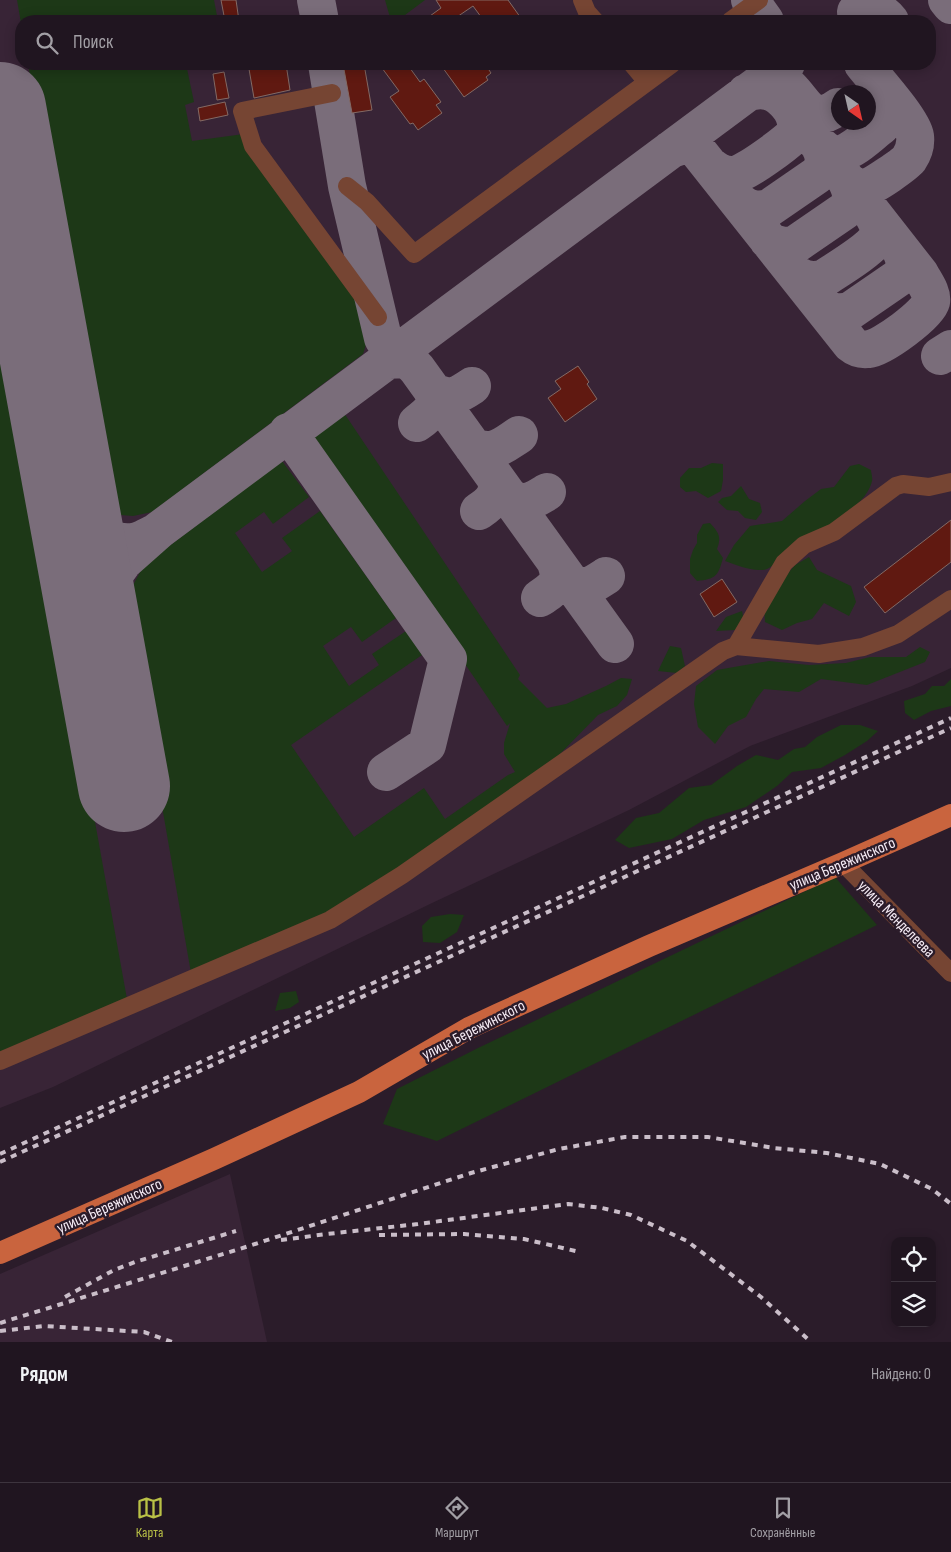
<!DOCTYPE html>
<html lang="ru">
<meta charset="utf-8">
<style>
body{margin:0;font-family:"Sofia Sans Condensed",sans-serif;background:#2d222d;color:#f1f3f6}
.controls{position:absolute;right:15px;bottom:15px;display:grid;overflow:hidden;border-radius:10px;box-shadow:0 2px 12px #0003}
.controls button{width:45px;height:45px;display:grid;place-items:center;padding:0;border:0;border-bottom:1px solid #3d343e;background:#201520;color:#f1f3f6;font:25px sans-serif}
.compass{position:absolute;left:831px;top:85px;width:45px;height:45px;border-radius:50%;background:#201520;box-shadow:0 2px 12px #0003;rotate:146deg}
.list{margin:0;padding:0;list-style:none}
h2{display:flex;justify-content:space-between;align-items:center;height:65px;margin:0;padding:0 20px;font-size:21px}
h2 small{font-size:16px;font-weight:400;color:#a29fa5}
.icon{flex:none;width:28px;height:28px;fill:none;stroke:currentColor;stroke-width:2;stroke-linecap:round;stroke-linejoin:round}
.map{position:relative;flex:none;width:951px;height:1342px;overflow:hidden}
.search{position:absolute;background:#201520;box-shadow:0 2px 12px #0003;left:15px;right:15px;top:15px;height:55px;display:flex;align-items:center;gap:12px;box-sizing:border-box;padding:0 18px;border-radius:20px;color:#a29fa5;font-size:19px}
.sheet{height:140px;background:#201520}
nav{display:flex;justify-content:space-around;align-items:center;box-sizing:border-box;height:70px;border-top:1px solid #3d343e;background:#201520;font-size:14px;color:#a29fa5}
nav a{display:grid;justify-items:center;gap:2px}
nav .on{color:#b9c046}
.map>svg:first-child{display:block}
.built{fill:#382436;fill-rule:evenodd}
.green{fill:#1d3817}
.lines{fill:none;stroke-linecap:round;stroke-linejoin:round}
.taxiway{stroke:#7a6d7a;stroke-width:38}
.runway{stroke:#7a6d7a;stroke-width:92}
.building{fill:#601911;stroke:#836a65}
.minor{stroke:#764533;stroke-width:18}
.major{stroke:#c9643e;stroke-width:22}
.rail{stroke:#cabec9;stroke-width:4;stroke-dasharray:6 6;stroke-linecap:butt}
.labels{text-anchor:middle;stroke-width:5;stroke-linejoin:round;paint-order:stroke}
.street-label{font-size:16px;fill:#f6ecf5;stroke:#2b1c2a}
</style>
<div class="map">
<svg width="951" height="1342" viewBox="0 0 951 1342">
<rect width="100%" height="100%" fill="#2b1c2a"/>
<path class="built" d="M 0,0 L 951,0 L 951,668 L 912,686 L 750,746 L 629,810 L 430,904 L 53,1087 L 0,1108 ZM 21,21 L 930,21 L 930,64 L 21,64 ZM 838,92 L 868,92 L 868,122 L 838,122 Z
M 230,1174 L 267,1342 L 0,1342 L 0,1274 Z"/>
<path class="green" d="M 17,0 L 214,0 L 218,21 L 21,21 L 21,23 Z
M 385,0 L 425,0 L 397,21 L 391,21 Z
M 28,64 L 186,64 L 194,102 L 185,105 L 192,141 L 244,134 L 364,300 L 370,332 L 363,354 L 152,512 L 133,516 L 121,515 L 109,505 L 107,501 Z
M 0,296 L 127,999 L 0,1053 Z
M 342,410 L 520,675 L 518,679 L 547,708 L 566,704 L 606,686 L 621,678 L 632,679 L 627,695 L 617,706 L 598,715 L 559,755 L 399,870 L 326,916 L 191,973 L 127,605 C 129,590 137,578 144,565 L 282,461 L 309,497 L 273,524 L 264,512 L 235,533 L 262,572 L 292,551 L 282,538 L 320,511 L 396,618 L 362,642 L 351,627 L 323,646 L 349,686 L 379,665 L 372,654 L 406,631 L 422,655 L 291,745 L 354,837 L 424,788 L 445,819 L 508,775 L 515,772 L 504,754 L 504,743 L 510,723 L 507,726 L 310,435 Z
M 712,463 L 723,464 L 723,480 L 721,491 L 708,498 L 696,491 L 686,492 L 680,487 L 680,478 L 689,468 L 701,468 Z
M 859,464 L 871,470 C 871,473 873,478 872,481 C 866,510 810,535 787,552 C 782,556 773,567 767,569 C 755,573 736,565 725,561 L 734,545 L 750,526 L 782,521 L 805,501 L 821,489 L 834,487 L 850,466 Z
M 741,486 L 749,499 L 760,503 L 762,512 L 756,520 L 745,518 L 738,511 L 727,510 L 718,502 L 722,498 L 731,496 Z
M 710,523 C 718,532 722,536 717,549 L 723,558 C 718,576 716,579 697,581 L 690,573 L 690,559 L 693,550 L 697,543 L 697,535 L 703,524 Z
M 809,557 L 817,570 L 851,586 L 856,602 L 849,616 L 824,603 L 812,619 L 797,623 L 782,630 L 765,622 L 764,605 L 782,580 L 795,565 Z
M 742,611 L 744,621 L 735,630 L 716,631 L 726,617 Z
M 670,646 L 681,648 L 685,666 L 677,673 L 658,671 Z
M 920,647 L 930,652 L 925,662 L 867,685 L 821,679 L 799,692 L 764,689 L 756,699 L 746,717 L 728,726 L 715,744 L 698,727 L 694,704 L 696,686 L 717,670 L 769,661 L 809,665 L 846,663 L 870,657 L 906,657 Z
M 951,679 L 951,706 L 931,711 L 914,720 L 905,713 L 904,701 L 925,694 L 932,686 L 944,686 Z
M 841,725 L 860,725 L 878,731 L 867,741 L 845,755 L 821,768 L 792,772 L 777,786 L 746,807 L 704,820 L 672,839 L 629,848 L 615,840 L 636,818 L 659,813 L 689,788 L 711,785 L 737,766 L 756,755 L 778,760 L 794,749 L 805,747 L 817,737 Z
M 835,877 L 877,925 L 437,1141 L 383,1124 L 397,1089 L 478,1048 Z
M 450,914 L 464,915 L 457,932 L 440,943 L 423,942 L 422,926 L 431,917 Z
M 296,991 L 299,1002 L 290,1008 L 275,1011 L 280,993 Z"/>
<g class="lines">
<path class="taxiway" d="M 316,0 L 320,21
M 750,0 L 765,21
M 947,0 L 951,5
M 856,12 C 869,8 882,10 890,21
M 327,64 L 347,186 L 383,338 L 393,355
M 790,88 C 806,104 812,126 838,107
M 819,145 C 823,148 827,152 832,154 C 848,157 869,135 881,126 C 888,114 888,103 884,90
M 670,150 C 679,146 688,143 697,150 L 851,344 C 857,349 862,350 869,349 C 882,348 928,314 931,302 C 933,293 924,282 920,274 L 787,104 C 776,91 763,87 746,93
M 709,165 C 716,171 724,176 734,175 C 745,174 785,144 794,135 C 798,125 796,118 791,109
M 846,180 C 852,185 859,189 867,187 C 874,186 905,164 909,159 C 913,153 916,144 915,136 C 913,121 874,78 863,64
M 736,199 C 746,208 755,212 769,208 L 817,175 C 826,165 825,156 819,145
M 768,240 C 778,246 785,247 796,244 L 844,211 C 854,201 852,192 846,180
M 795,273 C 803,281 813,281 823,279 C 835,271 873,248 877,238 C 881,229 877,222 873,215
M 819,303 C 828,312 837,314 850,311 L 898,278 C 906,269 906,262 901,251
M 940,356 L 951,349
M 387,360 C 400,359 408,358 417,369 L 615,644
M 434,392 C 451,400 457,396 472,386
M 417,423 C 428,415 438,407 434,392
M 288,432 L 448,659 L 427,745 L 386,772
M 473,447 C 494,455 502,446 519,435
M 508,496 C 524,507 532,501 547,492
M 71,501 C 74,507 77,513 81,518 C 93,534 118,546 137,541 C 144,539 150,535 155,533
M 479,511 C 491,503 500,495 496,479
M 566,577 C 582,592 589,587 606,576
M 540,598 C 555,588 563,582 556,563
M 92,616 L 110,580 L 124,561 L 159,530 L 786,64"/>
<path class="runway" d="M 0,108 L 124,786"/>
</g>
<path class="building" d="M 221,0 L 236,0 L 239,21 L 225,21 Z
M 436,0 L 508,0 L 523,21 L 484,21 L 473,6 L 451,21 L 423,21 L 441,8 Z
M 279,64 L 286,64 L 290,90 L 254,98 L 249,69 Z
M 343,64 L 364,64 L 372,110 L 352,113 Z
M 379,64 L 407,64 L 420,82 L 424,79 L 441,102 L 436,105 L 442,113 L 418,130 L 413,123 L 410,124 L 390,97 L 399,91 Z
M 440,64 L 485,64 L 491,73 L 486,77 L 488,80 L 464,97 Z
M 224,72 L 229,98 L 217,100 L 213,74 Z
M 225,102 L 228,115 L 200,121 L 198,108 Z
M 578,366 L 589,382 L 587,384 L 597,399 L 565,422 L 548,398 L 561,389 L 555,381 Z
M 951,520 L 951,562 L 885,613 L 864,587 Z
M 722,579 L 737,602 L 714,617 L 700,594 Z"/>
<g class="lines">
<path class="minor" d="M 582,0 L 587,12 L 595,21
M 730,21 L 759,0
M 632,64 L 647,82
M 332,93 L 242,111 L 253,146 L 378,317
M 347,186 L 367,202 L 414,254 L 672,64
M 736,646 L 819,654 L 863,647 L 898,634 L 951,599
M 843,863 L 951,973
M 0,1061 L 330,920 L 402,875 L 723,651 L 736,646 L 784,563 L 804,545 L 834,532 L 896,486 L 903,484 L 929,487 L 951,482"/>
<path class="major" d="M 0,1253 L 214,1159 L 359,1092 L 469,1028 L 499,1014 L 649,946 L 843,863 L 951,815"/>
<path class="rail" d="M 0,1154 L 951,718
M 0,1162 L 951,728
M 379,1235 L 464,1234 L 524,1239 L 580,1252
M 281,1240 L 327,1234 L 418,1224 L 568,1204 L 602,1208 L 631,1215 L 687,1241 L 761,1297 L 811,1342
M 65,1297 L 114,1270 L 135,1262 L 236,1231
M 0,1323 L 249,1246 L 471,1173 L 559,1149 L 625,1137 L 708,1137 L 774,1148 L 827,1153 L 880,1164 L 932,1189 L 951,1204
M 0,1331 L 44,1326 L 144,1332 L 172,1342"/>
</g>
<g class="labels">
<g class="street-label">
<text transform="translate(842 863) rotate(-23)" y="6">улица Бережинского</text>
<text transform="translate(897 918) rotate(45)" y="6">улица Менделеева</text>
<text transform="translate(473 1029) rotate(-27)" y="6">улица Бережинского</text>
<text transform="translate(109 1205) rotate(-24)" y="6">улица Бережинского</text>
</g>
</g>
</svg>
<div class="controls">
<button><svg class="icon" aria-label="locate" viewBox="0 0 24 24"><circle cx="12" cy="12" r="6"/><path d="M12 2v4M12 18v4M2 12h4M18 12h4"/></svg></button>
<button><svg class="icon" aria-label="layers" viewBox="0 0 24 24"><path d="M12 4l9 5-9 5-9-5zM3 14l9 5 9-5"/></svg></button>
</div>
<svg class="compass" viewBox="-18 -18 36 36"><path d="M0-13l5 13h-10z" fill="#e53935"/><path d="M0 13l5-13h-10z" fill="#a29fa5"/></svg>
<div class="search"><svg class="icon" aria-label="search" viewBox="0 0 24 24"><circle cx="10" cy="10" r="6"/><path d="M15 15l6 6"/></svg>Поиск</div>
</div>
<section class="sheet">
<h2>Рядом<small>Найдено: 0</small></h2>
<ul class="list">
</ul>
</section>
<nav>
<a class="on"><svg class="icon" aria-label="map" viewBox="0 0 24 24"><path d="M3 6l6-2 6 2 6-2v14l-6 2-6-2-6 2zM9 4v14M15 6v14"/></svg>Карта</a>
<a><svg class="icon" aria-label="directions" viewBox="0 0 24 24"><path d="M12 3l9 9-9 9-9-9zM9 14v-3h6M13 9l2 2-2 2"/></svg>Маршрут</a>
<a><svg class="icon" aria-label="saved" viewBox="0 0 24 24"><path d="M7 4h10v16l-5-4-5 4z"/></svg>Сохранённые</a>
</nav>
